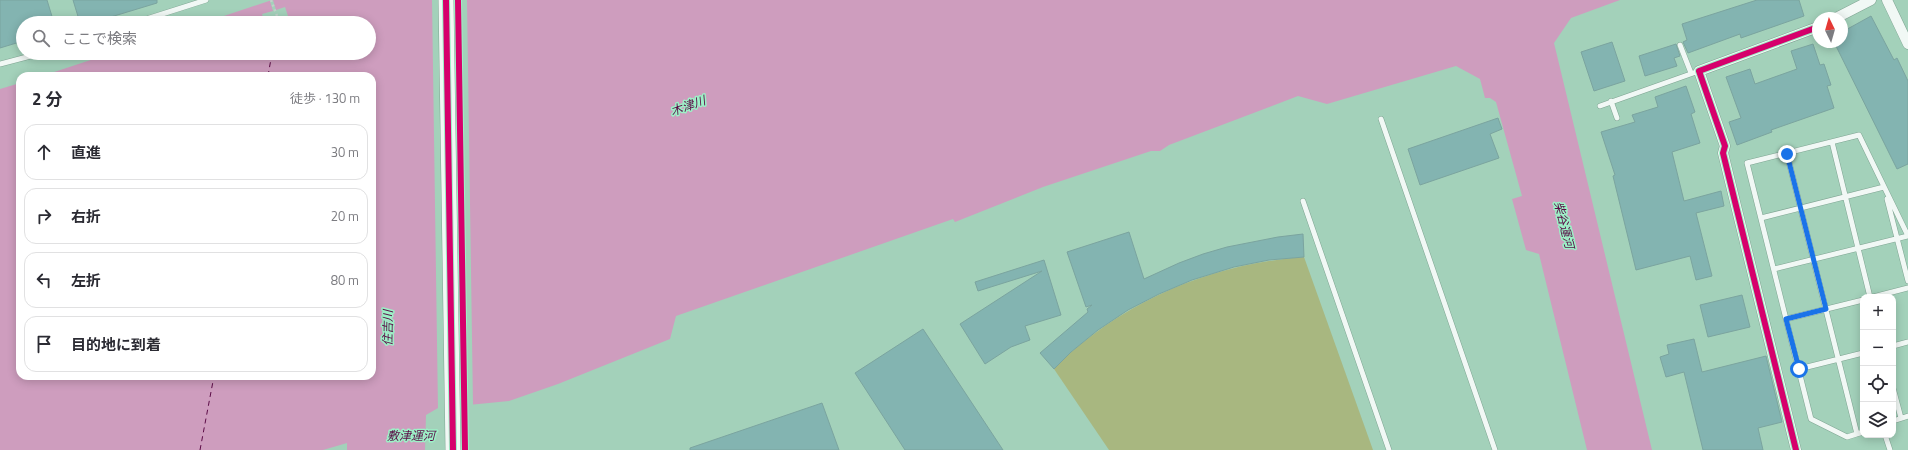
<!DOCTYPE html>
<html lang="ja">
<meta charset="utf-8">
<style>
body{margin:0;font-family:"Titillium Web","Noto Sans JP",sans-serif;background:#f7f7f7;color:#2b2b33}
.controls{position:absolute;right:12px;bottom:12px;display:grid;overflow:hidden;border-radius:8px;box-shadow:0 2px 10px #0003}
.controls button{width:36px;height:36px;display:grid;place-items:center;padding:0;border:0;border-bottom:1px solid #e1e1e2;background:#fff;color:#2b2b33;font:20px sans-serif}
.compass{position:absolute;left:1812px;top:12px;width:36px;height:36px;border-radius:50%;background:#fff;box-shadow:0 2px 10px #0003;rotate:355deg}
.stop{position:absolute;width:12px;height:12px;margin:-9px;border:3px solid #1a73e8;border-radius:50%;background:#fff}
.stop.end{background:#1a73e8;border-color:#fff;box-shadow:0 1px 4px #0008}
.list{margin:0;padding:0;list-style:none}
h2{display:flex;justify-content:space-between;align-items:center;height:52px;margin:0;padding:0 16px;font-size:17px}
h2 small{font-size:13px;font-weight:400;color:#7c7c81}
.list li{display:grid;grid-template-columns:26px 1fr auto;gap:12px;align-items:center;box-sizing:border-box;height:56px;margin:0 8px 8px;padding:0 8px;border:1px solid #e1e1e2;border-radius:12px}
.list b{display:block;font-size:15px;white-space:nowrap}
.list em{font-size:13px;font-style:normal;color:#7c7c81}
.icon{flex:none;width:22px;height:22px;fill:none;stroke:currentColor;stroke-width:2;stroke-linecap:round;stroke-linejoin:round}
.map{position:relative;flex:none;width:1908px;height:450px;overflow:hidden}
.search{position:absolute;background:#fff;box-shadow:0 2px 10px #0003;left:16px;top:16px;width:360px;height:44px;display:flex;align-items:center;gap:10px;box-sizing:border-box;padding:0 14px;border-radius:22px;color:#7c7c81;font-size:15px}
.panel{position:absolute;background:#fff;box-shadow:0 2px 10px #0003;left:16px;top:72px;width:360px;height:308px;border-radius:12px}
.map>svg:first-child{display:block}
.green{fill:#a8b780}
.water{fill:#ce9dbe}
.pier{fill:#a3d1ba}
.lines{fill:none;stroke-linecap:round;stroke-linejoin:round}
.ferry{stroke:#5b0b46;stroke-width:1;stroke-dasharray:5 4;stroke-linecap:butt}
.building{fill:#83b4b1;stroke:#7ba49f}
.lane-casing{stroke:#7fa492;stroke-width:6}
.street-casing{stroke:#7fa492;stroke-width:11}
.secondary-casing{stroke:#7fa492;stroke-width:16}
.path{stroke:#c2d1ca;stroke-width:2.5;stroke-dasharray:2 3;stroke-linecap:butt}
.lane{stroke:#f1f8f5;stroke-width:5}
.street{stroke:#f1f8f5;stroke-width:10}
.secondary{stroke:#f1f8f5;stroke-width:15}
.cycleway-casing{stroke:#9cf2c7;stroke-width:8}
.cycleway{stroke:#d6006c;stroke-width:6}
.route{stroke:#1a73e8;stroke-width:5}
.labels{text-anchor:middle;stroke-width:3;stroke-linejoin:round;paint-order:stroke}
.water-label{font-size:12px;font-style:italic;fill:#5b0b46;stroke:#9cf2c7}
</style>
<div class="map">
<svg width="1908" height="450" viewBox="0 0 1908 450">
<rect width="100%" height="100%" fill="#a3d1ba"/>
<path class="green" d="M 1304,257 L 1373,450 L 1109,450 L 1054,369 L 1058,364 C 1126,300 1211,264 1304,257 Z"/>
<path class="water" d="M 272,0 L 1620,0 L 1571,18 L 1554,43 L 1652,450 L 1587,450 L 1539,254 L 1526,250 L 1512,199 L 1522,196 L 1496,102 L 1490,98 L 1485,98 L 1480,79 L 1456,66 L 1327,104 L 1298,96 L 1169,145 L 1160,151 L 1151,151 L 1043,187 L 955,222 L 953,219 L 676,316 L 670,339 L 558,384 L 509,401 L 438,408 L 426,415 L 425,450 L 347,450 L 347,443 L 323,450 L 0,450 L 0,89 L 20,83 L 20,376 L 372,376 L 372,76 L 42,76 L 112,53 L 369,53 L 369,23 L 203,23 Z"/>
<path class="pier" d="M 273,0 L 276,10 L 285,7 L 289,19 L 274,23 L 265,23 L 262,14 L 273,11 L 270,1 Z
M 432,0 L 467,0 L 473,406 L 438,410 Z"/>
<g class="lines">
<path class="ferry" d="M 277,23 L 278,22
M 268,76 L 272,53
M 200,450 L 214,376"/>
</g>
<path class="building" d="M 0,0 L 47,0 L 54,23 L 23,23 L 23,41 L 0,48 Z
M 73,0 L 157,0 L 157,3 L 91,23 L 80,23 Z
M 1757,0 L 1799,0 L 1804,16 L 1741,38 L 1740,34 L 1688,53 L 1683,42 L 1687,40 L 1682,24 Z
M 1871,16 L 1894,60 L 1897,58 L 1908,81 L 1908,164 L 1897,169 L 1834,42 L 1842,42 L 1842,32 Z
M 1612,42 L 1625,81 L 1594,91 L 1581,52 Z
M 1676,44 L 1680,56 L 1674,58 L 1677,66 L 1645,76 L 1639,56 Z
M 1813,44 L 1820,65 L 1824,64 L 1831,85 L 1827,86 L 1834,108 L 1771,130 L 1772,132 L 1737,145 L 1729,122 L 1741,118 L 1726,77 L 1750,69 L 1755,84 L 1797,69 L 1791,51 Z
M 1686,86 L 1695,112 L 1691,114 L 1700,143 L 1672,152 L 1684,201 L 1721,191 L 1724,206 L 1696,213 L 1712,276 L 1696,280 L 1690,256 L 1636,270 L 1613,176 L 1615,175 L 1601,132 L 1635,122 L 1632,115 L 1658,107 L 1655,97 Z
M 1498,118 L 1502,129 L 1490,134 L 1499,158 L 1420,185 L 1408,149 Z
M 1129,232 L 1144,279 L 1179,263 L 1203,254 L 1227,247 L 1278,237 L 1303,234 L 1304,257 L 1269,260 L 1234,267 L 1192,280 L 1159,294 L 1128,310 L 1098,330 L 1071,352 L 1054,369 L 1040,353 L 1088,312 L 1087,309 L 1092,305 L 1086,307 L 1067,252 Z
M 1044,260 L 1061,315 L 1025,326 L 1030,340 L 1011,347 L 985,364 L 960,324 L 1042,271 L 978,291 L 975,282 Z
M 1742,295 L 1750,327 L 1708,337 L 1700,305 Z
M 923,329 L 1003,450 L 905,450 L 855,373 Z
M 1694,339 L 1702,372 L 1766,356 L 1782,422 L 1758,428 L 1763,450 L 1703,450 L 1684,372 L 1666,377 L 1660,357 L 1669,354 L 1667,345 Z
M 822,403 L 839,450 L 690,450 L 690,448 Z"/>
<g class="lines">
<g class="lane-casing">
<path id="lane" d="M 134,23 L 206,0
M 1680,45 L 1691,73
M 0,64 L 42,53
M 1611,101 L 1617,118
M 1600,106 L 1699,71
M 1381,119 L 1495,450
M 1832,142 L 1870,297
M 1787,154 L 1857,434
M 1887,199 L 1908,281
M 1303,201 L 1389,450
M 1761,218 L 1884,187 L 1885,189
M 1774,269 L 1908,236
M 1873,297 L 1908,288
M 1786,319 L 1863,300
M 1893,346 L 1908,342
M 1799,369 L 1863,353
M 1893,388 L 1901,418
M 1893,421 L 1908,416
M 1863,432 L 1847,437 L 1811,419 L 1747,163 L 1859,135 L 1908,236
M 1885,435 L 1890,450"/>
</g>
<g class="street-casing">
<path id="street" d="M 1887,0 L 1908,44
M 1836,18 L 1871,0
M 1796,450 L 1723,153 L 1725,146 L 1699,71 L 1818,27"/>
</g>
<g class="secondary-casing">
<path id="secondary" d="M 446,0 L 453,450"/>
</g>
<path class="path" d="M 271,0 L 277,16"/>
<use href="#lane" class="lane"/>
<use href="#street" class="street"/>
<use href="#secondary" class="secondary"/>
<g class="cycleway-casing">
<path id="cycleway" d="M 446,0 L 453,450
M 458,0 L 465,450
M 1796,450 L 1723,153 L 1725,146 L 1699,71 L 1818,27"/>
</g>
<use href="#cycleway" class="cycleway"/>
</g>
<g class="lines">
<path class="route" d="M 1787,154 L 1826,309 L 1786,319 L 1799,369"/>
</g>
<g class="labels">
<g class="water-label">
<text transform="translate(688 106) rotate(-19)" y="4">木津川</text>
<text transform="translate(1564 225) rotate(76)" y="4">柴谷運河</text>
<text transform="translate(388 328) rotate(-89)" y="4">住吉川</text>
<text x="411" y="440">敷津運河</text>
</g>
</g>
</svg>
<div class="controls">
<button>+</button>
<button>−</button>
<button><svg class="icon" aria-label="locate" viewBox="0 0 24 24"><circle cx="12" cy="12" r="6"/><path d="M12 2v4M12 18v4M2 12h4M18 12h4"/></svg></button>
<button><svg class="icon" aria-label="layers" viewBox="0 0 24 24"><path d="M12 4l9 5-9 5-9-5zM3 14l9 5 9-5"/></svg></button>
</div>
<svg class="compass" viewBox="-18 -18 36 36"><path d="M0-13l5 13h-10z" fill="#e53935"/><path d="M0 13l5-13h-10z" fill="#7c7c81"/></svg>
<div class="stop" style="left:1799px;top:369px"></div>
<div class="stop end" style="left:1787px;top:154px"></div>
<div class="search"><svg class="icon" aria-label="search" viewBox="0 0 24 24"><circle cx="10" cy="10" r="6"/><path d="M15 15l6 6"/></svg>ここで検索</div>
<section class="panel">
<h2>2 分<small>徒歩 · 130 m</small></h2>
<ul class="list">
<li><svg class="icon" aria-label="ahead" viewBox="0 0 24 24"><path d="M12 20V5M6 11l6-6 6 6"/></svg><div><b>直進</b></div><em>30 m</em></li>
<li><svg class="icon" aria-label="right" viewBox="0 0 24 24"><path d="M7 20v-9h11M14 6l5 5-5 5"/></svg><div><b>右折</b></div><em>20 m</em></li>
<li><svg class="icon" aria-label="left" viewBox="0 0 24 24"><path d="M17 20v-9H6M10 6l-5 5 5 5"/></svg><div><b>左折</b></div><em>80 m</em></li>
<li><svg class="icon" aria-label="arrive" viewBox="0 0 24 24"><path d="M6 21V4h12l-3 4 3 4H6"/></svg><div><b>目的地に到着</b></div></li>
</ul>
</section>
</div>
